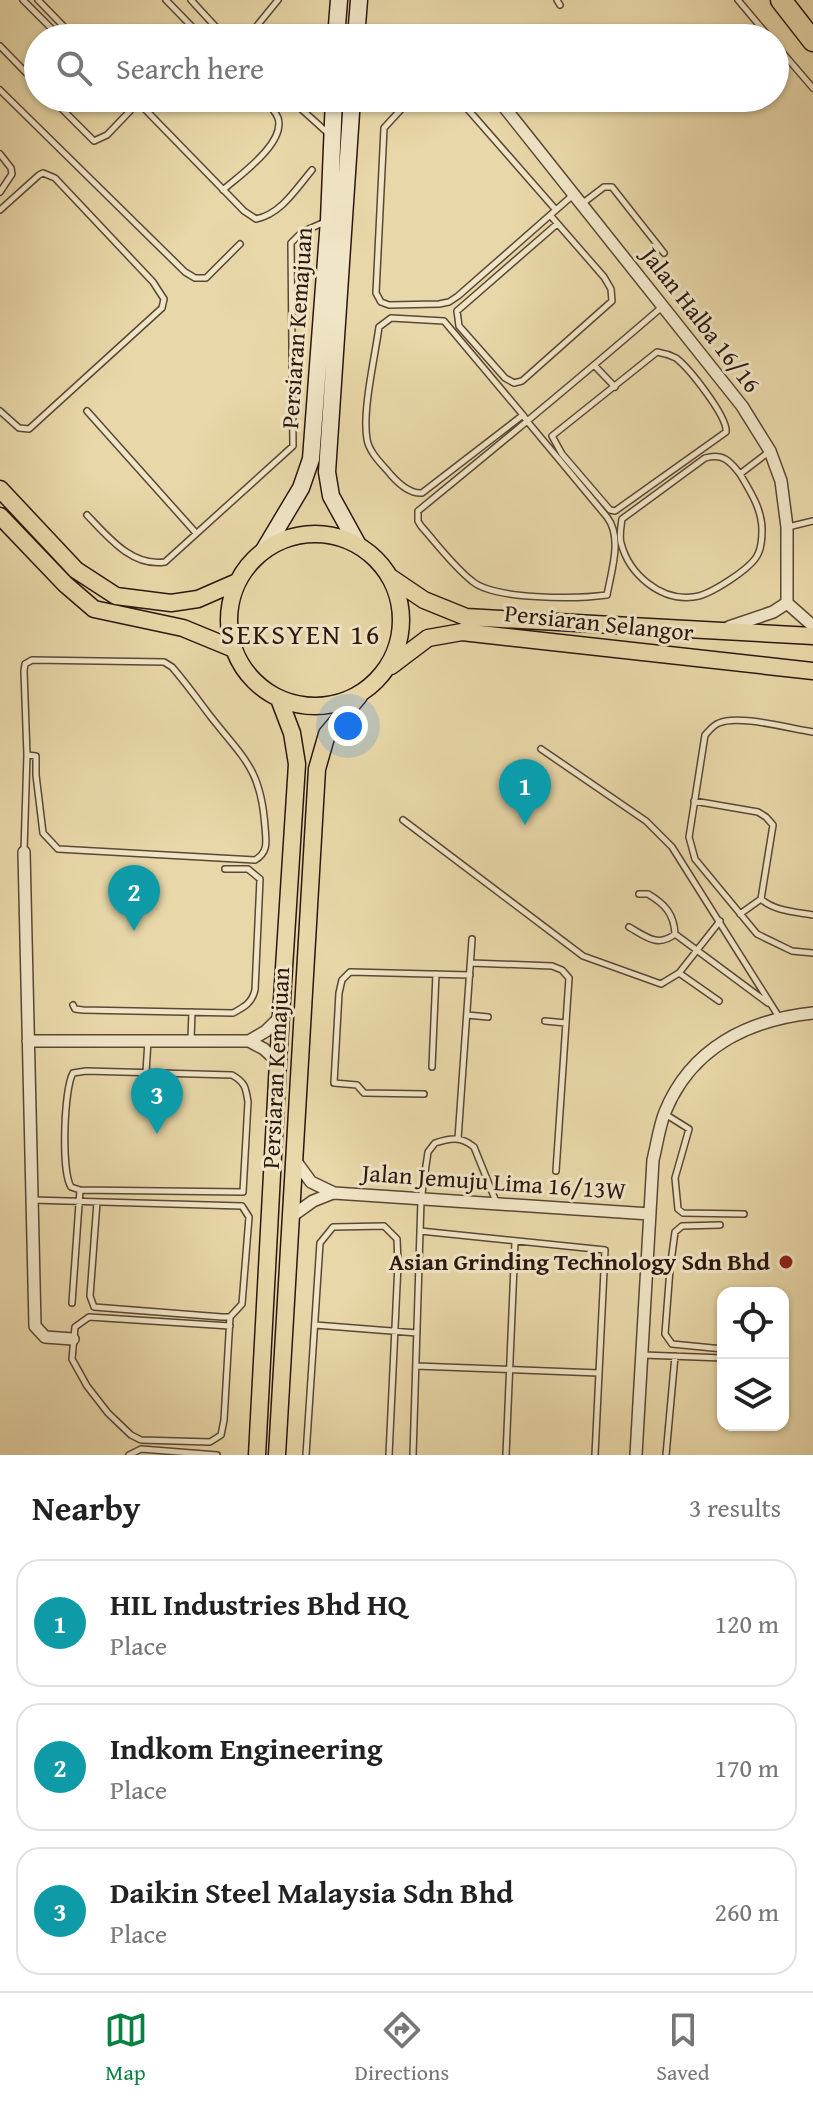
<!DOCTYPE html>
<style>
body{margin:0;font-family:"Gentium Book Plus",serif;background:#f6f6f6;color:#222}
.controls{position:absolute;right:24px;bottom:24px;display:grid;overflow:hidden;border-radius:16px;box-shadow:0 2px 6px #0004}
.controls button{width:72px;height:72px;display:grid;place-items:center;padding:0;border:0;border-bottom:2px solid #e0e0e0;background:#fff;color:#222;font:40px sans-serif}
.you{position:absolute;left:348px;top:726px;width:28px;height:28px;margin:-20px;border:6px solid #fff;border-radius:50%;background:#1a73e8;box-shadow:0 0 0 12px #1a73e833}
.badge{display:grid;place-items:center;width:52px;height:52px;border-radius:50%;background:#0b8043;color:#fff;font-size:26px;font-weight:700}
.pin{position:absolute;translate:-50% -66px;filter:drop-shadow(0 2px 4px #0008)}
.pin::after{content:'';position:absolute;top:42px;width:28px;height:24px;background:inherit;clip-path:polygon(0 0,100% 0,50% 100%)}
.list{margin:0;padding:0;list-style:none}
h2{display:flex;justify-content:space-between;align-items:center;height:104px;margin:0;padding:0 32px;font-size:34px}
h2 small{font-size:26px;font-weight:400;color:#767676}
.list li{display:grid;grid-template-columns:52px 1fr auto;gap:24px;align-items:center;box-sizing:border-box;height:128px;margin:0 16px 16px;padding:0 16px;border:2px solid #e0e0e0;border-radius:24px}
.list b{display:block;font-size:30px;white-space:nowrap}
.list p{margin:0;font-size:26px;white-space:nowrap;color:#767676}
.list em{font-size:26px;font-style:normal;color:#767676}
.icon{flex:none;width:44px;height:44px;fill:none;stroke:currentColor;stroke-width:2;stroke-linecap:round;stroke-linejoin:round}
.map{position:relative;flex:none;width:813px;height:1455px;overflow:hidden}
.search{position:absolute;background:#fff;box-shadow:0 2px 6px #0004;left:24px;right:24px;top:24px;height:88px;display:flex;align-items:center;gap:20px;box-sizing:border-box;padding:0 28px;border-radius:44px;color:#767676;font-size:30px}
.sheet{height:536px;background:#fff}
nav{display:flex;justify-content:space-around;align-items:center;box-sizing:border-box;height:112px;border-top:2px solid #e0e0e0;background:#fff;font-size:22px;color:#767676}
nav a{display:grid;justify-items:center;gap:4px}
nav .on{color:#0b8043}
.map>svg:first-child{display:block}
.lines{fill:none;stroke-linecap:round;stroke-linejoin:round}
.lane-casing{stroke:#5a4735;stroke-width:8}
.street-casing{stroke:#5a4735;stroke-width:14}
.secondary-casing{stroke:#2b170f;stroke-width:19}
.primary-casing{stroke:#2b170f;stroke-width:19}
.highway-casing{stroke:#2b170f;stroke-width:23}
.lane{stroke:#f0e5c6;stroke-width:5}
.street{stroke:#f0e5c6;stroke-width:11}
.secondary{stroke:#f0e5c6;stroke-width:16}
.primary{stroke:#e8d7a8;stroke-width:16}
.highway{stroke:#e8d7a8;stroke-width:20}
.poi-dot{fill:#8f2418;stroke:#f0e5c6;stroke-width:3}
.labels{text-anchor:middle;stroke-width:6;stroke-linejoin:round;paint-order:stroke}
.street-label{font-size:24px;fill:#2b170f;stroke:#f0e5c6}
.poi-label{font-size:24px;font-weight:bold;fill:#2b170f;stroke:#f0e5c6;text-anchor:end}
.quarter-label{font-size:28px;letter-spacing:2px;fill:#2b170f;stroke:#f0e5c6}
</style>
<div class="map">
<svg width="813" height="1455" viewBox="0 0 813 1455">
<rect width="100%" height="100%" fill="#e8d7a8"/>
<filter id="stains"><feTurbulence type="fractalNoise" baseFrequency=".0025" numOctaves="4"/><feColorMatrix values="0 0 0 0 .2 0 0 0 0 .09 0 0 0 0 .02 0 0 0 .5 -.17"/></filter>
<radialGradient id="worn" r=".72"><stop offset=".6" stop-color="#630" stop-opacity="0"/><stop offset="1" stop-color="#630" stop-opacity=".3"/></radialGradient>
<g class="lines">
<g class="lane-casing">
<path id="lane" d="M 23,0 L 61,38
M 38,0 L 75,38
M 166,0 L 203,38
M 191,0 L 226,38
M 557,0 L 560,5
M 738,0 L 770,38
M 247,38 L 278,0
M 775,44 L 813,88
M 0,46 L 38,85
M 0,90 L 185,272 L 195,278 L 206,278 L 240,244
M 51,98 L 94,141 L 107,135 L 130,111 L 121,98
M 134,98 L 244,211 L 256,219 C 281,214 296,189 312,170
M 289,98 L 330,135
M 0,154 L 11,168 L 12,174 L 0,192
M 223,190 C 240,175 286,143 278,118 C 275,110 268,104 262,98
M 583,203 L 604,187 L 612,187 L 664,253
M 0,210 L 39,175 L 43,173 L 55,178 L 153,282 L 164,299 L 162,308 L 29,429 L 19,428 L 0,411
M 556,210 L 465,106 L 442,100 L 420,100 L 406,104 L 384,128 L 376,293 L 381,302 L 389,305 L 439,304 L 449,302 L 458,296 L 573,195
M 550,215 L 604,277 L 611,289 L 612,301 L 522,381 L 514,383 L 505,378 L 459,326 L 457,311 L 557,224
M 391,318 L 444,321 L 523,415 L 422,493 C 410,494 399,484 391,475 C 383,465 369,453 367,439 C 362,411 375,357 379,327 Z
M 657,352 C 663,353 670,355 676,358 C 689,368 728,417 726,432 L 615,511 L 610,510 L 562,454 L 552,436 Z
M 594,365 L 615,387
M 87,411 L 196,533
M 523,415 L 527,421 L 607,517 C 623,538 611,572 607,595 C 577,599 494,600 472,581 C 453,566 437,544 421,526 L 418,521 L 418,511 C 500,444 582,376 662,307
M 740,474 C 750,491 762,509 762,530 C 762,537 761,548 758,554 C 752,568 709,596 693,597 C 660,601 629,574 621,543 C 619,536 621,526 622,519 L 705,458 C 723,453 730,461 740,474 L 770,451
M 87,515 C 108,537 132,567 165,562 L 293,446 L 291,243 L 302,232 L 325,222
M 788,527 L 813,521
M 813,732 C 791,729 738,714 719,723 C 713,725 709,731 705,735 L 689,837 L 695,859 L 757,934 L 792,951 L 813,953
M 541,749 L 646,821 L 672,847 L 779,1017
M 694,801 L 758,812 L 766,817 L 773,825 L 761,899 C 774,911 796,912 813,915
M 403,820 L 583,956 L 661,984 L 679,973 L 720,921
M 24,851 L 27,755 L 24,671 L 25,664 L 32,660 L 164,662 L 172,667 C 186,683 198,700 211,717 C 244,759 261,769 265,827 C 266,841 269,852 255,860 L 58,849 L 43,833 L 36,775 L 36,756 L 27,755
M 639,894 L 648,894 C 665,904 674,914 675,934
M 740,914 L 761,899
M 629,927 C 645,936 658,948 675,934 L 768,1003
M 471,963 L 552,966 L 562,970 L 569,978 L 556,1171
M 679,973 L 719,1001
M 73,1005 L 75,1009 L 83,1010 L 233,1013 C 244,1007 252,1003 255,990 L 260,879 L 248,869 L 225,869
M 467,1015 L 488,1017
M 545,1021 L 566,1023
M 191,1039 L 192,1012
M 432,1067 L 436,974
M 86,1071 L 232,1075 C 245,1082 246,1088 248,1102 L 243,1192 L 80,1190 L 71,1187 C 61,1171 64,1088 73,1073 Z
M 146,1072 L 148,1041
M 424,1094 L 364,1093 L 357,1085 L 334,1083 L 339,993 L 342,980 L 350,972 L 470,975
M 665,1114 L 689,1129 L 675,1178 L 678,1209 L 683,1213 L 744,1214
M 458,1139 L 472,939
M 32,1200 L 242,1206 L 249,1217 L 242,1304 L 230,1317 L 222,1317 L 94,1307 L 90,1296 L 97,1202
M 420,1231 L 605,1250 L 595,1455
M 398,1264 L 419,1266
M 648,1268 L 670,1269 L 665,1334 L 672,1344 L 723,1349
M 670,1269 L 675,1232 L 682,1226 L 720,1225
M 72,1303 L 80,1190
M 315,1325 L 417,1333
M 230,1326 L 89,1317 L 75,1327 L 72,1359 L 87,1386 L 108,1413 L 131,1435 L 141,1440 L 210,1442 L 221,1435 L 224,1420 L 230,1317
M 643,1355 L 723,1358
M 416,1366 L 599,1373
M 129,1455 L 141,1449 L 217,1455
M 306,1455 L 320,1243 L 333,1227 L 384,1226 L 397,1239 L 398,1264 L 389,1455
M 413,1455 L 421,1200 L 428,1152 L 435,1143 C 450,1138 461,1136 474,1147 L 497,1204
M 506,1455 L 515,1242
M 666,1455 L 675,1356"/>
</g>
<g class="street-casing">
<path id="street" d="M 497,98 L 742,406 L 770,451 L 781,481 L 787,527 L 787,603 L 813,626
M 729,627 L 773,612 L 787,603
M 24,852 L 35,1326 L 45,1337 L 73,1339
M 28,1041 L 249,1041 L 266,1031 L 281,1016
M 249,1041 L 264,1049 L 278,1062
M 295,1160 L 311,1182 L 334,1193 L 650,1214
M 292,1216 L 313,1201 L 333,1193
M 636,1455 L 653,1160 C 657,1144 659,1127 665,1112 C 691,1048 748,1020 813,1013"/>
</g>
<g class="secondary-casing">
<path id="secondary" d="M 336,38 L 339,0
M 356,38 L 359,0
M 352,98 L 327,472 L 331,496 L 358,545
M 264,550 L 301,488 L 311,459 L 329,220 L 334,98"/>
</g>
<g class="primary-casing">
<path id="primary" d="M 0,489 L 76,570 L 116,596 L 171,603 L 198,599 L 237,582
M 0,516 L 65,584 L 94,609 L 183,628 L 234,649
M229 620a86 86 0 1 1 172 0a86 86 0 1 1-172 0Z
M 390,577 L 424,600 L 466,617 L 813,636
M 391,666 L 428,638 L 462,632 L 813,671
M 257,1455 L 278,1062 L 297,764 L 292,733 L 279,699
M 277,1455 L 317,769 L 327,734 L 359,696"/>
</g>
<g class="highway-casing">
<path id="highway" d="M 781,0 L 813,41"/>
</g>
<use href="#lane" class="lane"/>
<use href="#street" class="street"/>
<use href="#secondary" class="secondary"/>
<use href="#primary" class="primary"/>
<use href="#highway" class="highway"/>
</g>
<circle class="poi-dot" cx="786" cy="1262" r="8"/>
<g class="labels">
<g class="street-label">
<text transform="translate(701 320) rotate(52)" y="8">Jalan Halba 16/16</text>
<text transform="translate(297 328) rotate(-86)" y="8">Persiaran Kemajuan</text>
<text transform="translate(599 623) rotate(6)" y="8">Persiaran Selangor</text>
<text transform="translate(276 1068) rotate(-87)" y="8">Persiaran Kemajuan</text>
<text transform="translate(494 1182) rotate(4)" y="8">Jalan Jemuju Lima 16/13W</text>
</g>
<g class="poi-label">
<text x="770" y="1270">Asian Grinding Technology Sdn Bhd</text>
</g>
<g class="quarter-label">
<text x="301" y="644">SEKSYEN 16</text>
</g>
</g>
<rect width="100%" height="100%" filter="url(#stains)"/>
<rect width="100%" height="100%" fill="url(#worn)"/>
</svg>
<div class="controls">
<button><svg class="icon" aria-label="locate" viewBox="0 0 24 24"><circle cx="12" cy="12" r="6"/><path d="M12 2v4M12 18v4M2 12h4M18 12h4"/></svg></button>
<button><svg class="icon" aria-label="layers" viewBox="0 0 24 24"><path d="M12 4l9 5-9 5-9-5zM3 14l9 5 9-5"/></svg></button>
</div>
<div class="you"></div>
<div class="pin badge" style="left:525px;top:825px;background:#0f9aa8">1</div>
<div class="pin badge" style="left:134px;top:931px;background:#0f9aa8">2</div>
<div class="pin badge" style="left:157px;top:1134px;background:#0f9aa8">3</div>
<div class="search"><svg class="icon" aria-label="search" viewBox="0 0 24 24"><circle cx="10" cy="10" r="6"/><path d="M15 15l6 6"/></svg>Search here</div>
</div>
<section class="sheet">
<h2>Nearby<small>3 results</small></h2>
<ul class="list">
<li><span class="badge" style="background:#0f9aa8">1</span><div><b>HIL Industries Bhd HQ</b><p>Place</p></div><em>120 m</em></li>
<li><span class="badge" style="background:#0f9aa8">2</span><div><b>Indkom Engineering</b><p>Place</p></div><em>170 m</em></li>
<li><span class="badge" style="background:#0f9aa8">3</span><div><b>Daikin Steel Malaysia Sdn Bhd</b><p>Place</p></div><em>260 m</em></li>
</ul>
</section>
<nav>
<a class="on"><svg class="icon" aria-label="map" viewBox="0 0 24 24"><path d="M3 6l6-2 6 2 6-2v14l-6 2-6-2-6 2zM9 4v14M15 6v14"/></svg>Map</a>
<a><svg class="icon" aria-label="directions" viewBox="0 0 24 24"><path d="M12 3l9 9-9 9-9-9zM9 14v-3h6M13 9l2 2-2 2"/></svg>Directions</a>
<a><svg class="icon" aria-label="saved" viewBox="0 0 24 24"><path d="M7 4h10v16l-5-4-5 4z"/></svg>Saved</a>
</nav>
